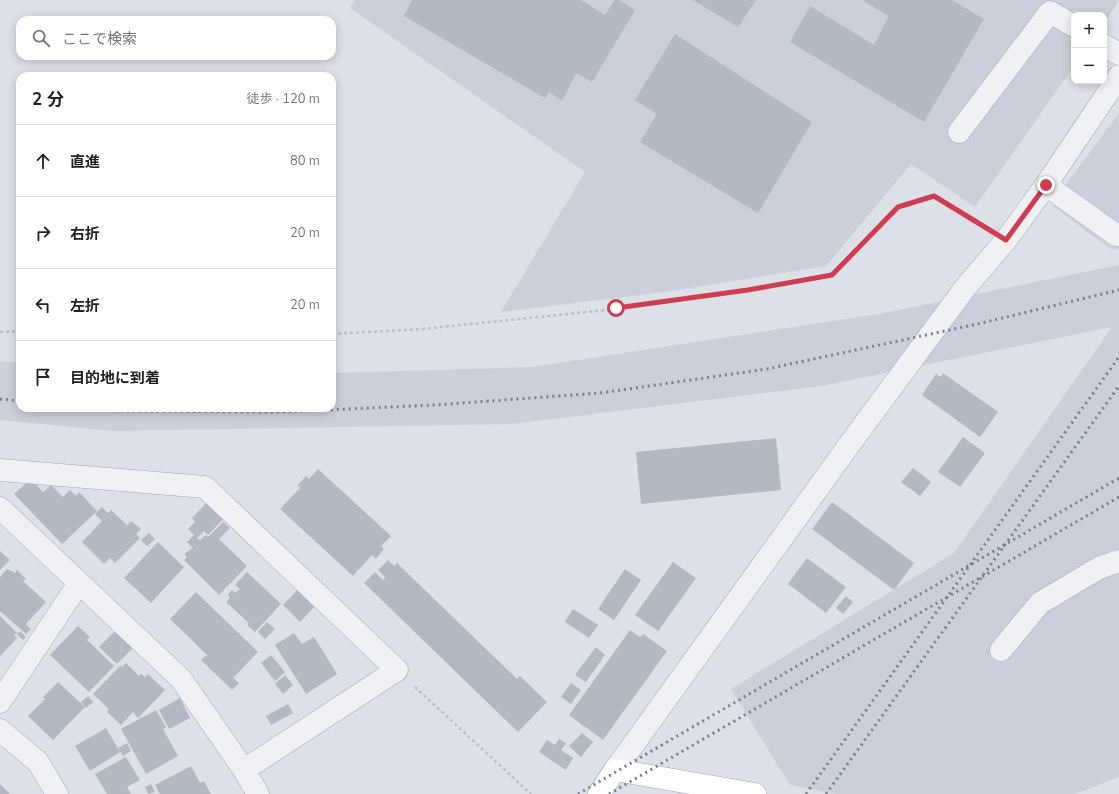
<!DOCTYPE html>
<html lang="ja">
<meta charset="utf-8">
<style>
body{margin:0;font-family:"Nunito Sans","Noto Sans JP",sans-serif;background:#f6f6f6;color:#222}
.controls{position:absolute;right:12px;top:12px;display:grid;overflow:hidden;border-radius:8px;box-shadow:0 2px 10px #0003}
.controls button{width:36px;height:36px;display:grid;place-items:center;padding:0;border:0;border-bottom:1px solid #e0e0e0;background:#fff;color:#222;font:20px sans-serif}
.stop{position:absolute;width:12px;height:12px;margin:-9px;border:3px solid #d03c52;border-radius:50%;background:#fff}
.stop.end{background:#d03c52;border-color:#fff;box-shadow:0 1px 4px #0008}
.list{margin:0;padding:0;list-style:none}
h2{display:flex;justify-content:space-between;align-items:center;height:52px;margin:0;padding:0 16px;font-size:17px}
h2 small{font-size:13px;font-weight:400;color:#767676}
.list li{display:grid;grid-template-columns:26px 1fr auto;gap:12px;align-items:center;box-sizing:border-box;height:72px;padding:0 16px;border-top:1px solid #e0e0e0}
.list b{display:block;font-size:15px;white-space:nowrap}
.list em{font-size:13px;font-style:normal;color:#767676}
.icon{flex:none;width:22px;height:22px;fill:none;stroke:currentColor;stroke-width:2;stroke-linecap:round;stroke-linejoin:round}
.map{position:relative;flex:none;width:1119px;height:794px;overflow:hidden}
.search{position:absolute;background:#fff;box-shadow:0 2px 10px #0003;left:16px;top:16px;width:320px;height:44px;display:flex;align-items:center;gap:10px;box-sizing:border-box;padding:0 14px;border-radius:12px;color:#767676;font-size:15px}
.panel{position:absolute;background:#fff;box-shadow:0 2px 10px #0003;left:16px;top:72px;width:320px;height:340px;border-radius:12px}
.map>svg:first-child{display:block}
.built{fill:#cacfd9}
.building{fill:#b3b9c3}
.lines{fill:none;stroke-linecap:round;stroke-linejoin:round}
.minor-casing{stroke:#a2a7b1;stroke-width:23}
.major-casing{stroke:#9ba4b3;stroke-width:23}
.path{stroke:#bbbec5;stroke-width:2.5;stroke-dasharray:3 3;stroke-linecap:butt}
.minor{stroke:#eff1f5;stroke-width:22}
.major{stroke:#fff;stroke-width:22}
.rail{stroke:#757f90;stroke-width:3;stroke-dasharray:2 4;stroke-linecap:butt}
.route{stroke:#d03c52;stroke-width:5}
</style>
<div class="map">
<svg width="1119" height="794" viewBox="0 0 1119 794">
<rect width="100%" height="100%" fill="#dce0e7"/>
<path class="built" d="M 355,0 L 1119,0 L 1104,24 L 1104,15 L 1074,15 L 1074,66 L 975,207 L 911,164 L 826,266 L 665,292 L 501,312 L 585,172 L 350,8 Z
M 1119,113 L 1119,250 L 1109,248 L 1053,206 L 1064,187 Z
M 1119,265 L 1119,777 L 1075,794 L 837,794 L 790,785 L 731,689 L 954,553 L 1112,327 L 821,386 L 512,424 L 113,431 L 0,420 L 0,361 L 20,363 L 20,408 L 332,408 L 332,373 L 532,367 L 879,314 Z"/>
<path class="building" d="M 412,0 L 581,0 L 605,15 L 615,0 L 619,0 L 635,10 L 592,82 L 576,73 L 562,101 L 549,92 L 545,98 L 404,16 Z
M 693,0 L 756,0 L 738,27 Z
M 862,0 L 952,0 L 984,19 L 924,122 L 790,42 L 810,6 L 874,45 L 889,16 Z
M 675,34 L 812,122 L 758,213 L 640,142 L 657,114 L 635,100 Z
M 943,373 L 998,412 L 980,437 L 922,395 L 936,374 L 941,377 Z
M 963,437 L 985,453 L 960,487 L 938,472 Z
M 776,438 L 781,490 L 641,504 L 636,452 Z
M 913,468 L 931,482 L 920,496 L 901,482 Z
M 318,469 L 391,536 L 381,546 L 384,549 L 376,559 L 372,555 L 353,576 L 280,509 L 300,488 L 298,485 L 306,476 L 309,479 Z
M 31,479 L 43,492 L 51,485 L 63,497 L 70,490 L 76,496 L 79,492 L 97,511 L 62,544 L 14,494 Z
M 208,501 L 225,517 L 208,535 L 204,531 L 197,538 L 200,540 L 206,535 L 208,537 L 223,522 L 230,528 L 219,539 L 247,566 L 219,595 L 184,560 L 187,557 L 184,554 L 193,548 L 187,542 L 194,535 L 188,529 L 195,522 L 192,518 Z
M 832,502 L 914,563 L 894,590 L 812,529 Z
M 102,507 L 108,513 L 111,510 L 127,525 L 131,521 L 141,529 L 136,534 L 140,538 L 115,563 L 110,558 L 104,564 L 82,542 L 102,521 L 95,514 Z
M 149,533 L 155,539 L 147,546 L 141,540 Z
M 158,542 L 184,567 L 151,603 L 124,578 Z
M 0,551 L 10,560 L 0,570 Z
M 807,558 L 846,587 L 826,613 L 788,584 Z
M 388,560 L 394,566 L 397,563 L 517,679 L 520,676 L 547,702 L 518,732 L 364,583 L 375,572 L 383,580 L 385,577 L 378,570 Z
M 673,562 L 696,578 L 658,631 L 635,615 Z
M 7,569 L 15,573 L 17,570 L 26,579 L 23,581 L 46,602 L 26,624 L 31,629 L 26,634 L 0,611 L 0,577 Z
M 625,569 L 641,580 L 614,620 L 598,609 Z
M 247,572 L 281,604 L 255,632 L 247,625 L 249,623 L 226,602 L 230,598 L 228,595 L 232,590 L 235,593 L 240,589 L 235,585 Z
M 299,588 L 316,605 L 300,622 L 283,605 Z
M 196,592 L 258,652 L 233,678 L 239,683 L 232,690 L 201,660 L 207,655 L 170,619 Z
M 846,596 L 853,602 L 843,614 L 836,608 Z
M 573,609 L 598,625 L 589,638 L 565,622 Z
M 0,616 L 17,633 L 14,635 L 17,638 L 0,656 Z
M 267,622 L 275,629 L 265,639 L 258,632 Z
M 78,626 L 90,637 L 87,640 L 114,666 L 89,692 L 50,655 Z
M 116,630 L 134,647 L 117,664 L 99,647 Z
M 630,630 L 640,637 L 643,634 L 667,651 L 603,740 L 569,715 Z
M 20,631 L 26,637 L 23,640 L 17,634 Z
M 294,633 L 302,644 L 314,637 L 337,674 L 306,694 L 275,645 Z
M 596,647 L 605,655 L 586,682 L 575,675 Z
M 271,655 L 285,672 L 275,681 L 261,663 Z
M 126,663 L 139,676 L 141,674 L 145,677 L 148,674 L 165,690 L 138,718 L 133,712 L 121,725 L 107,712 L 109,709 L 93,694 L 121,665 L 122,667 Z
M 285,675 L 293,685 L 283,694 L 275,684 Z
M 58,682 L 85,707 L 53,740 L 28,716 L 45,699 L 43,697 Z
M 571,683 L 581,690 L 571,704 L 561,697 Z
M 88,696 L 93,702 L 86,708 L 81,702 Z
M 180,698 L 190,718 L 169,729 L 159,710 Z
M 288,704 L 293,713 L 271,725 L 266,716 Z
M 156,710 L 166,727 L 163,729 L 178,756 L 146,774 L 121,729 Z
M 106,728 L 120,752 L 90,771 L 75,746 Z
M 582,733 L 593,742 L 581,757 L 569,746 Z
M 559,739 L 566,743 L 561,750 L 573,758 L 566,770 L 539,752 L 547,740 L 555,745 Z
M 127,743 L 131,751 L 123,756 L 118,748 Z
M 126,757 L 140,780 L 127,787 L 131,794 L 107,794 L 95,774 Z
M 191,766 L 200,783 L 204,781 L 211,794 L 160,794 L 155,785 Z
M 0,784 L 10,794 L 0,794 Z
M 151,784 L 155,792 L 148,794 L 145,787 Z"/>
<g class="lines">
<g class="minor-casing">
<path id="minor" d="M 1104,45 L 1119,54
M 959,132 L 1050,12 L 1074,26
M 1046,185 L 1116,235 L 1119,235
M 0,470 L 205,487 L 397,670 L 244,770
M 0,508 L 181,679 L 244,770 L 258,794
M 1001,650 L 1040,603 L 1099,568 L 1119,561
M 0,702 L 79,583
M 0,730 L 38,762 L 57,794
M 615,770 L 849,445 L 965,288 L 1006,240 L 1046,185 L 1119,76"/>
</g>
<g class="major-casing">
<path id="major" d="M 599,794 L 615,770 L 755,794"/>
</g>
<path class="path" d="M 0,332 L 20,331
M 332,334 L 422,329 L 616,309 L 748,290 L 832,275 L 898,207 L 934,196 L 983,226
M 415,687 L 531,794"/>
<use href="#minor" class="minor"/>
<use href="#major" class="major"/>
<path class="rail" d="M 0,399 L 20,401
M 91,408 L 120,411 L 280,412 L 435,405 L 600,393 L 767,369 L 973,325 L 1119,290
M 578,794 L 1119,478
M 609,794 L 1119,497
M 806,794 L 1119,357
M 826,794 L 1119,386"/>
</g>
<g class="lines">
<path class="route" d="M 616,308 L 748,290 L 832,275 L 898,207 L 934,196 L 1006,240 L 1046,185"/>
</g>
</svg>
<div class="controls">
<button>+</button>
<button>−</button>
</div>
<div class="stop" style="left:616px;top:308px"></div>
<div class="stop end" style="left:1046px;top:185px"></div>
<div class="search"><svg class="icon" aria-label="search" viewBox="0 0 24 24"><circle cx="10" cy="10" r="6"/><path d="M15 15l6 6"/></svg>ここで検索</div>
<section class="panel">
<h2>2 分<small>徒歩 · 120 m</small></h2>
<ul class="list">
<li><svg class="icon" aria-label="ahead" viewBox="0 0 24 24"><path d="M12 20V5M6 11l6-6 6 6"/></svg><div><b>直進</b></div><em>80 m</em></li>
<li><svg class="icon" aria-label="right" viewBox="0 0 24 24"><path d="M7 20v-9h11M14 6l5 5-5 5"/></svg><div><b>右折</b></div><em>20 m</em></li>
<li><svg class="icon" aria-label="left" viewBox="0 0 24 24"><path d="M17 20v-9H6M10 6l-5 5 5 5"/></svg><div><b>左折</b></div><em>20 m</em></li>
<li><svg class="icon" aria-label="arrive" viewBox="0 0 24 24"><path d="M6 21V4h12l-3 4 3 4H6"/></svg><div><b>目的地に到着</b></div></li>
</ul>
</section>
</div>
